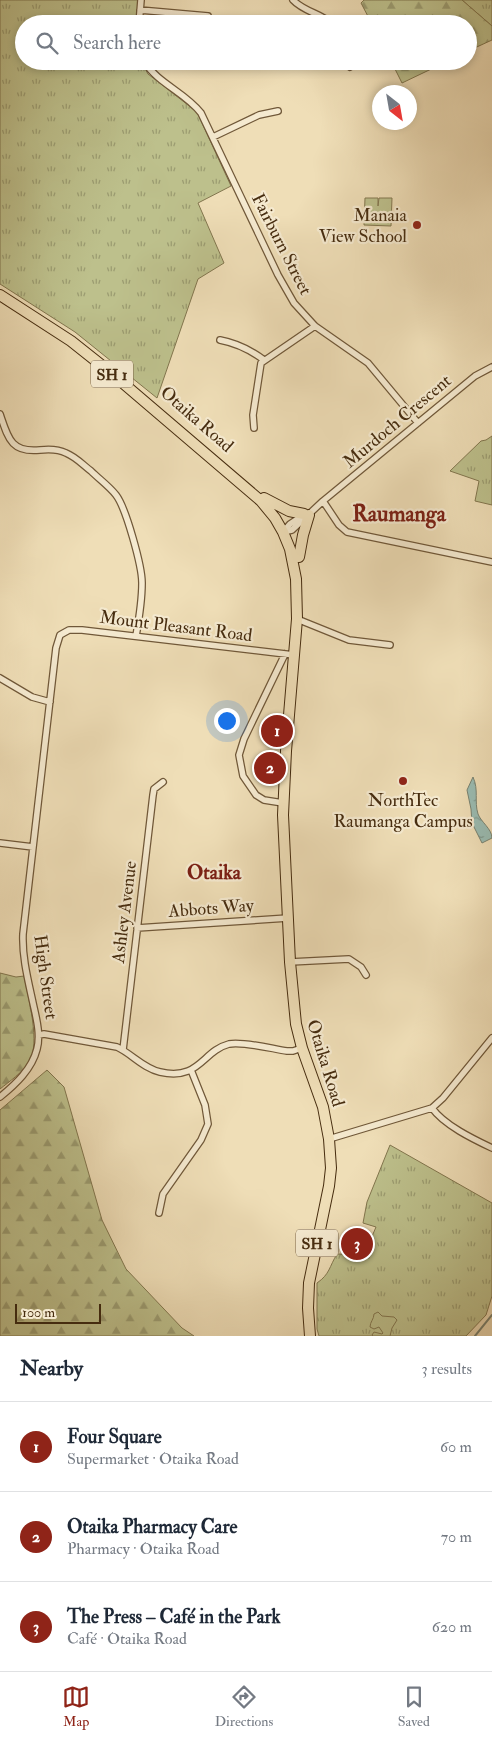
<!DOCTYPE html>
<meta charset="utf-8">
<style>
body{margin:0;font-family:"IM FELL Double Pica",serif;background:#f6f6f7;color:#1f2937}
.compass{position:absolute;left:372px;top:85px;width:45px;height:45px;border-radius:50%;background:#fff;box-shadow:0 2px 8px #0003;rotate:149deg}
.scale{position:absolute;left:15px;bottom:12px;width:86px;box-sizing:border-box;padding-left:5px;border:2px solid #462c0f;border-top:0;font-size:14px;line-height:18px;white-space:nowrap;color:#462c0f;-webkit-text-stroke:4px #f5ead0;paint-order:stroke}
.you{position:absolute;left:226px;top:720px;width:18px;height:18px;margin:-12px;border:4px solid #fff;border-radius:50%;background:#1a73e8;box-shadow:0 0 0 8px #1a73e833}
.badge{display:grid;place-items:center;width:32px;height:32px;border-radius:50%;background:#8f2418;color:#fff;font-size:16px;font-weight:700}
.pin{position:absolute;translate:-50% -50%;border:2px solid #fff;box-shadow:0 1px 5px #0006}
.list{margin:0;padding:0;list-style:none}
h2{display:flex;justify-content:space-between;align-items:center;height:65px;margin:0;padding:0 20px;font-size:21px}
h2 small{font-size:16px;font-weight:400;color:#747a83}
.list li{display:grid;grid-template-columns:32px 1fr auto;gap:15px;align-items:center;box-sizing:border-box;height:90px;padding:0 20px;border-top:1px solid #e0e1e3}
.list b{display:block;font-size:19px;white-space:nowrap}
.list p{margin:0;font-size:16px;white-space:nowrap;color:#747a83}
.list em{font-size:16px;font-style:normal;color:#747a83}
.icon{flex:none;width:28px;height:28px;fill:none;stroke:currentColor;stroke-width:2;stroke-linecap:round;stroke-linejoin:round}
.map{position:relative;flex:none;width:492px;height:1336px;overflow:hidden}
.search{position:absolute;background:#fff;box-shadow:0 2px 8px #0003;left:15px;right:15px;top:15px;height:55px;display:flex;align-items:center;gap:12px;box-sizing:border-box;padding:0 18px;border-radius:28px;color:#747a83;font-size:19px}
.sheet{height:335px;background:#fff}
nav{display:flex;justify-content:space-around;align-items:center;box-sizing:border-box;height:70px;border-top:1px solid #e0e1e3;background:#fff;font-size:14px;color:#747a83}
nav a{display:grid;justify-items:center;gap:2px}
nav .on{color:#8f2418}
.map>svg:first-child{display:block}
.grass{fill:url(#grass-tufts);stroke:#82764e}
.forest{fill:url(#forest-firs);stroke:#82764e}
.pitch{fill:#bdc08c;stroke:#82764e}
.water{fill:url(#water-ripples);stroke:#788271}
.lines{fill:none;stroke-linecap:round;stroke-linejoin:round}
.stream{stroke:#788271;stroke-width:2}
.street-casing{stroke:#705839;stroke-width:8}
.highway-casing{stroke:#462c0f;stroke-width:12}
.street{stroke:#f5ead0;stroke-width:5.5}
.highway{stroke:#efdeb7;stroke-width:10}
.poi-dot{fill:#8f2418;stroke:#f5ead0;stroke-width:2}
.labels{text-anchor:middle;stroke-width:4.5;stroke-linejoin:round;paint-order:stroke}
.shield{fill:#f5ead0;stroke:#7a6549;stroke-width:1}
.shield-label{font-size:16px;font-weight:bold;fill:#462c0f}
.poi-label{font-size:18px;fill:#462c0f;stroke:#f5ead0;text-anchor:end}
.street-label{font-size:18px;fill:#462c0f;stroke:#f5ead0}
.quarter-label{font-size:20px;font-weight:bold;fill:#7a1f14;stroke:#f5ead0}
.district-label{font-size:22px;font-weight:bold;fill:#7a1f14;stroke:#f5ead0}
</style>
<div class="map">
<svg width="492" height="1336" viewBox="0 0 492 1336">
<defs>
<pattern id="grass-tufts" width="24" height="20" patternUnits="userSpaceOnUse" patternTransform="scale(1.25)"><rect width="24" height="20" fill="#bdc08c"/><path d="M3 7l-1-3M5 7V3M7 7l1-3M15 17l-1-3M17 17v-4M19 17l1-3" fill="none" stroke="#9b9c71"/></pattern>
<pattern id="forest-firs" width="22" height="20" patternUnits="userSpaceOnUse" patternTransform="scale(1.25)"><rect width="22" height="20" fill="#bdc08c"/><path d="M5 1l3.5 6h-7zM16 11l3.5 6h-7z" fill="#9b9c71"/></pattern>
<pattern id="water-ripples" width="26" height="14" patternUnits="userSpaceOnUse" patternTransform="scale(1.25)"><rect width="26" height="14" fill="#9abcb2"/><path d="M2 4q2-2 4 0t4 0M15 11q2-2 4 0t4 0" fill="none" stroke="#7f998f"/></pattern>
</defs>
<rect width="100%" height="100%" fill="#efdeb7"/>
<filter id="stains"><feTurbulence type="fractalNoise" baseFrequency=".004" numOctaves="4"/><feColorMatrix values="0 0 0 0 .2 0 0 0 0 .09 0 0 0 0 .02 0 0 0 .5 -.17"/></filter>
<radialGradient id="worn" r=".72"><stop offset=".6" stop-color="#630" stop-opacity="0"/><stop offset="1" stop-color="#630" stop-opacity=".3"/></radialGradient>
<path class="grass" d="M 0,0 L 140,0 L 139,24 L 24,24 L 24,61 L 141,61 L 148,74 L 197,112 L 231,186 L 198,203 L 224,263 L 198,279 L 157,398 L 75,332 L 0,284 Z
M 462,0 L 492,0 L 492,26 Z
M 492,436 L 492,505 L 475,501 L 479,481 L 450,471 L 481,441 L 486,440 Z
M 390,1145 L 492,1203 L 492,1296 L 486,1315 L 466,1336 L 319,1336 L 317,1329 L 317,1283 C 330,1274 329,1267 337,1254 L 364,1255 L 376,1227 L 363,1223 L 367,1202 Z"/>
<path class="forest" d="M 364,0 L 462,0 L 492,26 L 492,40 L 468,51 L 468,24 L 372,24 L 361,3 Z
M 391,61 L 448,61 L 402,83 Z
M 0,973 L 16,977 L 24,976 C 28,997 41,1044 29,1062 C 22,1073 10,1081 0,1089 Z
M 47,1070 L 64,1087 L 102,1220 L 126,1269 L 182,1328 L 194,1336 L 0,1336 L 0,1110 Z"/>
<path class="pitch" d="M 365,198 L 378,198 L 378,206 L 379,198 L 392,198 L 391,226 L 364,225 Z
M 378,1312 L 382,1316 L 394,1317 L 397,1320 L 392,1328 L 390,1336 L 373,1336 L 372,1335 L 374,1332 L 382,1334 L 383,1333 L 379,1327 L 374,1329 L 370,1327 C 370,1322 374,1319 374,1314 Z"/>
<path class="water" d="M 473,777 C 479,790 474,801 478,814 C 481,822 492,829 492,838 L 482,843 L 472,823 L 471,809 L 467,790 Z"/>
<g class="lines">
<path class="stream" d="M 475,1336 L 492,1315"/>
<g class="street-casing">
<path id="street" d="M 293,0 C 304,12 321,13 332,24
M 140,10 L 208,16
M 139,24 L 141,0
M 144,61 C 158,84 185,92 201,113 L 278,275 L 294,303 L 315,326 L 368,363 L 418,423
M 347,61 L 350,67
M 213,137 L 259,115 L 278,111
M 220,340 C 236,343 252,351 264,360
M 0,414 C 8,438 11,453 40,450 C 49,449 58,449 66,453 C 76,457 83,465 91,471 C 99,479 109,486 116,495 C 126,508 142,566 142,583 C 142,600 139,619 136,636
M 254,428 L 253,415 L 261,363 L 315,326
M 323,501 L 339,525 L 347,532 L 492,562
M 283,532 L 292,530 L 323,501 L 475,376 L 492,367
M 283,532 L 290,524 L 305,514
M 297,619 L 349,640 L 390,645
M 0,678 L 32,697 L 50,702
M 283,803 L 264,800 L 256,795 L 243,776 L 239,755 L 244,739 L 285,654
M 0,843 L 33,847
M 137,928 L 288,918
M 290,962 L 349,959 L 361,967 L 366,975
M 39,1035 L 44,1034 L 117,1047 C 132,1054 143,1068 160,1072 C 200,1081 202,1051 229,1044 C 243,1041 273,1049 287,1051 L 293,1051 L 302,1048
M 123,1050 L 153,795 L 154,789 L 163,782
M 0,1097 C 16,1084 32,1069 37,1049 C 41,1034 36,1017 33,1003 C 28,980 22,957 23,934 L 56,648 L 60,635 L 69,630 L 82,630 L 294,655
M 432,1108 C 444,1125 473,1139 492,1148
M 329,1139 L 432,1108 L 443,1098 L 492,1038
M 159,1213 L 163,1194 L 201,1140 L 208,1124 L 205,1105 L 191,1070"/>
</g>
<g class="highway-casing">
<path id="highway" d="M 0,295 L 71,341 L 110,372 L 261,501 L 275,518 L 283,532 L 290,549 L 296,579 L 297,619 L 286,751 L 283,815 L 290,962 L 296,1024 L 302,1048 L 323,1107 L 329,1139 L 331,1168 L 329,1186 L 309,1283 L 308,1308 L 310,1336
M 264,498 L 289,511 L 304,514
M 299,557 L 303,535 L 309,515"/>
</g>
<use href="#street" class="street"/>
<use href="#highway" class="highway"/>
</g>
<g class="poi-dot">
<circle cx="417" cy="225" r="5"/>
<circle cx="403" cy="781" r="5"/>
</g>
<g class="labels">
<g class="shield">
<rect x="91" y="360.5" width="42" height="27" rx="4"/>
<rect x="296" y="1229.5" width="42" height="27" rx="4"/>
</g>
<g class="shield-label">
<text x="112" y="380">SH 1</text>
<text x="317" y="1249">SH 1</text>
</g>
<g class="poi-label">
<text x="407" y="221">Manaia<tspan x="407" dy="21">View School</tspan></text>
<text x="403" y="806" text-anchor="middle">NorthTec<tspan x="403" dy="21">Raumanga Campus</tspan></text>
</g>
<g class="street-label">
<text transform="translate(282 244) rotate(63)" y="6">Fairburn Street</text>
<text transform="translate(197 419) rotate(41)" y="6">Otaika Road</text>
<text transform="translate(397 421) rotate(-40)" y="6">Murdoch Crescent</text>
<text transform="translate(176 626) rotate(7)" y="6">Mount Pleasant Road</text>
<text transform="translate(211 908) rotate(-4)" y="6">Abbots Way</text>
<text transform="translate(124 912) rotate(-83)" y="6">Ashley Avenue</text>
<text transform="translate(46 977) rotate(82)" y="6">High Street</text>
<text transform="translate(326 1063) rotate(73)" y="6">Otaika Road</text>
</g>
<g class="quarter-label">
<text x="214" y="879">Otaika</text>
</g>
<g class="district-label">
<text x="399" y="521">Raumanga</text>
</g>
</g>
<rect width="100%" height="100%" filter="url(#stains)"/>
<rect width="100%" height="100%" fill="url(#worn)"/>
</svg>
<svg class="compass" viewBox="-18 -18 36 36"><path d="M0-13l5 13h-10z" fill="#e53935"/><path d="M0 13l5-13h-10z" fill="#747a83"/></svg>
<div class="scale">100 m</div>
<div class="you"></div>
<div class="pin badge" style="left:277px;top:731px">1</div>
<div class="pin badge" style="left:270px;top:768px">2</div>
<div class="pin badge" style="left:357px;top:1244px">3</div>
<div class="search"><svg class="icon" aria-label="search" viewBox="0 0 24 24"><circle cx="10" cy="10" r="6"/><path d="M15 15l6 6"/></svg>Search here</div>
</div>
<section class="sheet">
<h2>Nearby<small>3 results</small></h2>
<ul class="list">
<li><span class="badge">1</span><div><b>Four Square</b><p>Supermarket · Otaika Road</p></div><em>60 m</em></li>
<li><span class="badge">2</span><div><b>Otaika Pharmacy Care</b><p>Pharmacy · Otaika Road</p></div><em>70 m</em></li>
<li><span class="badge">3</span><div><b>The Press – Café in the Park</b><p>Café · Otaika Road</p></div><em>620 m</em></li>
</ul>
</section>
<nav>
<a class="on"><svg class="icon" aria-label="map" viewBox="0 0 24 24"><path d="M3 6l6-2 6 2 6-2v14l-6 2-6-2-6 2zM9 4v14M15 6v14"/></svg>Map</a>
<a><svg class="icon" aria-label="directions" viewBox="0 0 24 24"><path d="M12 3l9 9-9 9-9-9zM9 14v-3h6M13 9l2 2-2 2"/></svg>Directions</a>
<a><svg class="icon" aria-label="saved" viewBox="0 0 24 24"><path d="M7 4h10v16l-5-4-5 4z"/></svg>Saved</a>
</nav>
